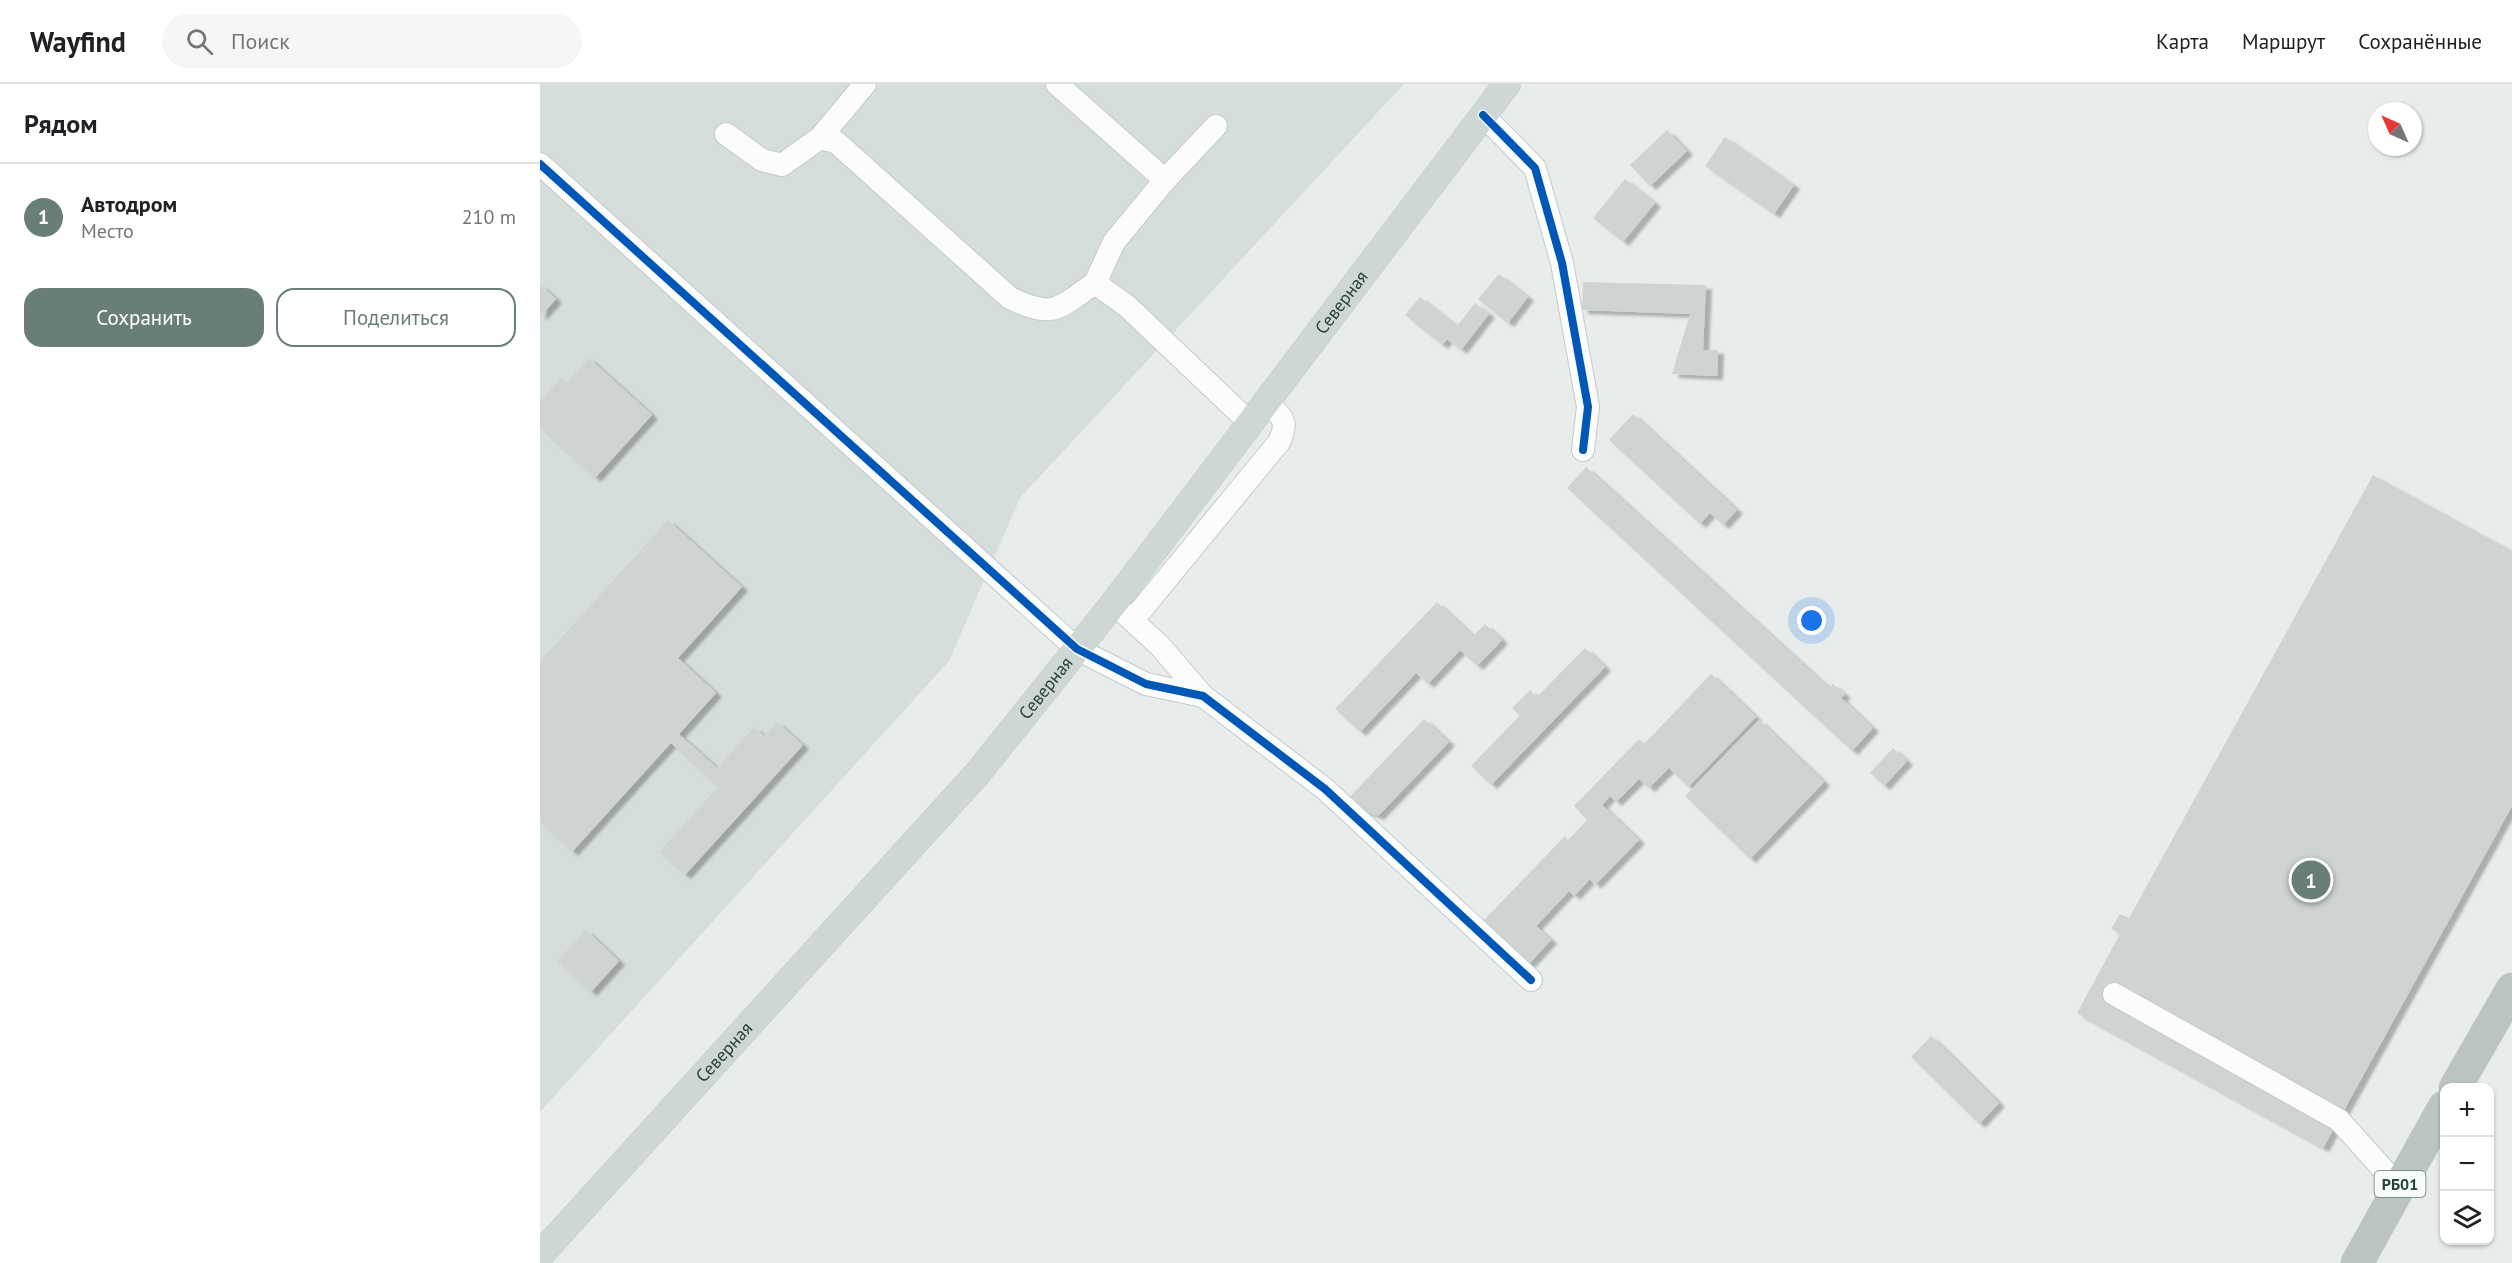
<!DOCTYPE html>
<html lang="ru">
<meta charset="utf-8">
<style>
body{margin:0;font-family:"PT Sans",sans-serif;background:#f6f6f6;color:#202124}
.controls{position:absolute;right:18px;bottom:18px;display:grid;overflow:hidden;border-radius:12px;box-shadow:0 2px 4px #0004}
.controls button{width:54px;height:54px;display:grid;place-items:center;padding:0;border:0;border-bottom:2px solid #e0e0e0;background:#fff;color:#202124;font:30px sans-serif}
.compass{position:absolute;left:1828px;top:18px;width:54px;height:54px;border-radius:50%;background:#fff;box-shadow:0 2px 4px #0004;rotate:315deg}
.you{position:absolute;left:1272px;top:537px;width:21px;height:21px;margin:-15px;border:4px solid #fff;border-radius:50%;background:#1a73e8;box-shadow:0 0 0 9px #1a73e833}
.badge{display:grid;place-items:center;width:39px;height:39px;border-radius:50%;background:#697e78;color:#fff;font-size:20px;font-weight:700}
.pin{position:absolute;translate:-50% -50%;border:3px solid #fff;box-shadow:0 2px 6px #0006}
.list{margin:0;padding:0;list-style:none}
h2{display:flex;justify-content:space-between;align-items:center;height:78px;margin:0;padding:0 24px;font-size:26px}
h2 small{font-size:20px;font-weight:400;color:#757577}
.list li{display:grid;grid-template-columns:39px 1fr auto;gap:18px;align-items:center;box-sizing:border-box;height:108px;padding:0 24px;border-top:2px solid #e0e0e0}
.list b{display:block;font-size:22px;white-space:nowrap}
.list p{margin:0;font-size:20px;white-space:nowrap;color:#757577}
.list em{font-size:20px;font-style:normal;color:#757577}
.actions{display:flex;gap:12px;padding:18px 24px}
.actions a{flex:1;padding:14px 0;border:2px solid #697e78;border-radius:18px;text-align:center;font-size:21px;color:#697e78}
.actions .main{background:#697e78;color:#fff}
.icon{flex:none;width:33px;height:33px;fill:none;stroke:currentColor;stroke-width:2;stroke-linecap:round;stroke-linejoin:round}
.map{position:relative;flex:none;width:1972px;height:1179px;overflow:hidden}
header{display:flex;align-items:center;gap:36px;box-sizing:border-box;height:84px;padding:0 30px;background:#fff;border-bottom:2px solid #e0e0e0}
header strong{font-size:28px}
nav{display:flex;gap:33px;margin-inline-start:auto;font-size:21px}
.search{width:420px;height:54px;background:#f6f6f6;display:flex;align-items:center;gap:15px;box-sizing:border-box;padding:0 21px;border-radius:33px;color:#757577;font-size:22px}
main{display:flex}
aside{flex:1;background:#fff}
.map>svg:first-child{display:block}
.built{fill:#d6dedb}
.building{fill:#cfd4d2;filter:url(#shadow)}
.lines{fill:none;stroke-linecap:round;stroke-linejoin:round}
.minor-casing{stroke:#c5cac8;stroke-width:24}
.major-casing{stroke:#c3ccc9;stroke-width:28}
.highway-casing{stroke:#c3ccc9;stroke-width:33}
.minor{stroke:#fcfcfc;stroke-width:22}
.major{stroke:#cfd7d5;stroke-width:27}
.highway{stroke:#bcc4c2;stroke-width:32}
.cycleway-casing{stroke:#f7fbf9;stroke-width:11}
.cycleway{stroke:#0057b8;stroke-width:8}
.labels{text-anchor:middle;stroke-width:6;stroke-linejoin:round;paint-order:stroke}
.shield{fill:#f7fbf9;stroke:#637a73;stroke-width:1.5}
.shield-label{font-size:16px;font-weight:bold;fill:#24423a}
.street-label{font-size:18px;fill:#24423a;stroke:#f7fbf9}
</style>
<header>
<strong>Wayfind</strong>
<div class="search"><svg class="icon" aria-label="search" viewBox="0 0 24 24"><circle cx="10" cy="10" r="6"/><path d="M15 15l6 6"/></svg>Поиск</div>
<nav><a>Карта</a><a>Маршрут</a><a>Сохранённые</a></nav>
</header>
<main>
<aside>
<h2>Рядом<small></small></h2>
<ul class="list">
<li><span class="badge">1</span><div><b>Автодром</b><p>Место</p></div><em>210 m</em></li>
</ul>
<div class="actions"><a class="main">Сохранить</a><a>Поделиться</a></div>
</aside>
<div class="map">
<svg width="1972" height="1179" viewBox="0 0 1972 1179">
<defs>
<filter id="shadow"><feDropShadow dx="6" dy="4" stdDeviation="1.5" flood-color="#0004"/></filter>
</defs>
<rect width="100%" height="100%" fill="#e8edeb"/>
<path class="built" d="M 0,0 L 864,0 L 480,414 L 409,577 L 0,1028 Z"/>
<path class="building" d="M 1127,46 L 1147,67 L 1110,102 L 1090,81 Z
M 1185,53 L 1254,101 L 1234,130 L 1165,82 Z
M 1085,95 L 1115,119 L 1083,158 L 1053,134 Z
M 959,190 L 988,213 L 968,239 L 938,215 Z
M 1043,198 L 1166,201 L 1163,266 L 1178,266 L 1177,292 L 1132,290 L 1150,230 L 1042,226 Z
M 0,200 L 16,215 L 0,233 Z
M 880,213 L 917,242 L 935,219 L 949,230 L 921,266 L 907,255 L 902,261 L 865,231 Z
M 49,274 L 112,331 L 55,394 L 0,344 L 0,317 L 21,294 L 27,298 Z
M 1093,330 L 1197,426 L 1183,441 L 1170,429 L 1160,440 L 1069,356 Z
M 1046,383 L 1289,604 L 1293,600 L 1305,610 L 1301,614 L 1333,644 L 1312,667 L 1027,404 Z
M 1833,391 L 1972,467 L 1972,722 L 1783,1064 L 1537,929 L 1580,850 L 1571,845 L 1580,830 L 1589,834 Z
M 128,436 L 202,503 L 138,574 L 176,609 L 139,650 L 177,684 L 214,643 L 224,652 L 237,638 L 263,661 L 145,791 L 119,768 L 178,703 L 131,659 L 32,768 L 0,738 L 0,577 Z
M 897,518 L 933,552 L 945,540 L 962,556 L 937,582 L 920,566 L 888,600 L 876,589 L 820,648 L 795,625 Z
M 1045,564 L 1065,583 L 951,701 L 931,682 L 980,631 L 972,624 L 990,606 L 997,613 Z
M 1171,590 L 1216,633 L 1148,703 L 1129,684 L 1109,704 L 1099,695 L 1076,718 L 1070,712 L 1062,721 L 1099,756 L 1055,801 L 1050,795 L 1034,812 L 1029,807 L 996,842 L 1011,856 L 987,882 L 943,837 L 1025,752 L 1028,756 L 1047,736 L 1034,722 L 1099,655 L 1104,660 Z
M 884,635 L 909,658 L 838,732 L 804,719 Z
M 1219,636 L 1284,698 L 1210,775 L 1145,712 Z
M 1353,664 L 1367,677 L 1344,702 L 1330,689 Z
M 46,846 L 79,877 L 51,908 L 17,877 Z
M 1391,952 L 1459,1019 L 1439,1040 L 1371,973 Z"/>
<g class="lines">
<g class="minor-casing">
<path id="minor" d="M 517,0 L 625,96
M 943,31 L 995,84 L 1022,179 L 1048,323 L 1043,366
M 186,50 L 222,76 L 242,81 L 280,54 L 296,58 L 470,214 C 515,235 517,225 555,199 L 587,222 L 709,338
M 280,54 L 325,0
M 0,80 L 537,565 L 606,600 L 663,612 L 785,705 L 991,896
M 555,199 L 574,158 L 625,96 L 676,42
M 581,526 L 620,562 L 663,612
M 593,536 L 739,358 C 750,335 741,333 725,317
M 1574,910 L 1799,1036 L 1859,1103"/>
</g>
<g class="major-casing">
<g id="major">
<path id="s1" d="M 0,1171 L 437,690 L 574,519 L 967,0"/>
</g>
</g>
<g class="highway-casing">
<path id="highway" d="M 1915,1004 L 1972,905
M 1817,1179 L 1904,1023"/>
</g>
<use href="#minor" class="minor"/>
<use href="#major" class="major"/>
<use href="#highway" class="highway"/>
<g class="cycleway-casing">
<path id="cycleway" d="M 943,31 L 995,84 L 1022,179 L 1048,323 L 1043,366
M 0,80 L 537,565 L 606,600 L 663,612 L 785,705 L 991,896"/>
</g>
<use href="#cycleway" class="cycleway"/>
</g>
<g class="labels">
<rect class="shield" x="1834.5" y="1087" width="51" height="26" rx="4.5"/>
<g class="shield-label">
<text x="1860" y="1106">РБ01</text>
</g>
<g class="street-label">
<text dy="6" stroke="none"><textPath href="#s1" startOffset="1246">Северная</textPath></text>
<text dy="6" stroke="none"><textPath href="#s1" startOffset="760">Северная</textPath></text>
<text dy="6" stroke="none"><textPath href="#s1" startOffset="274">Северная</textPath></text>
</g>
</g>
</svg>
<div class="controls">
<button>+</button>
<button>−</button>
<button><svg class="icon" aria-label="layers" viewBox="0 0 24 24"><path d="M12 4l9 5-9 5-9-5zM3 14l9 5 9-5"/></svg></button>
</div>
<svg class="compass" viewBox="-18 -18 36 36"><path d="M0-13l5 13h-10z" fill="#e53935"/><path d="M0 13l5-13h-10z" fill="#757577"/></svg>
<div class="you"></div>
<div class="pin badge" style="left:1771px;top:796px">1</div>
</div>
</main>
